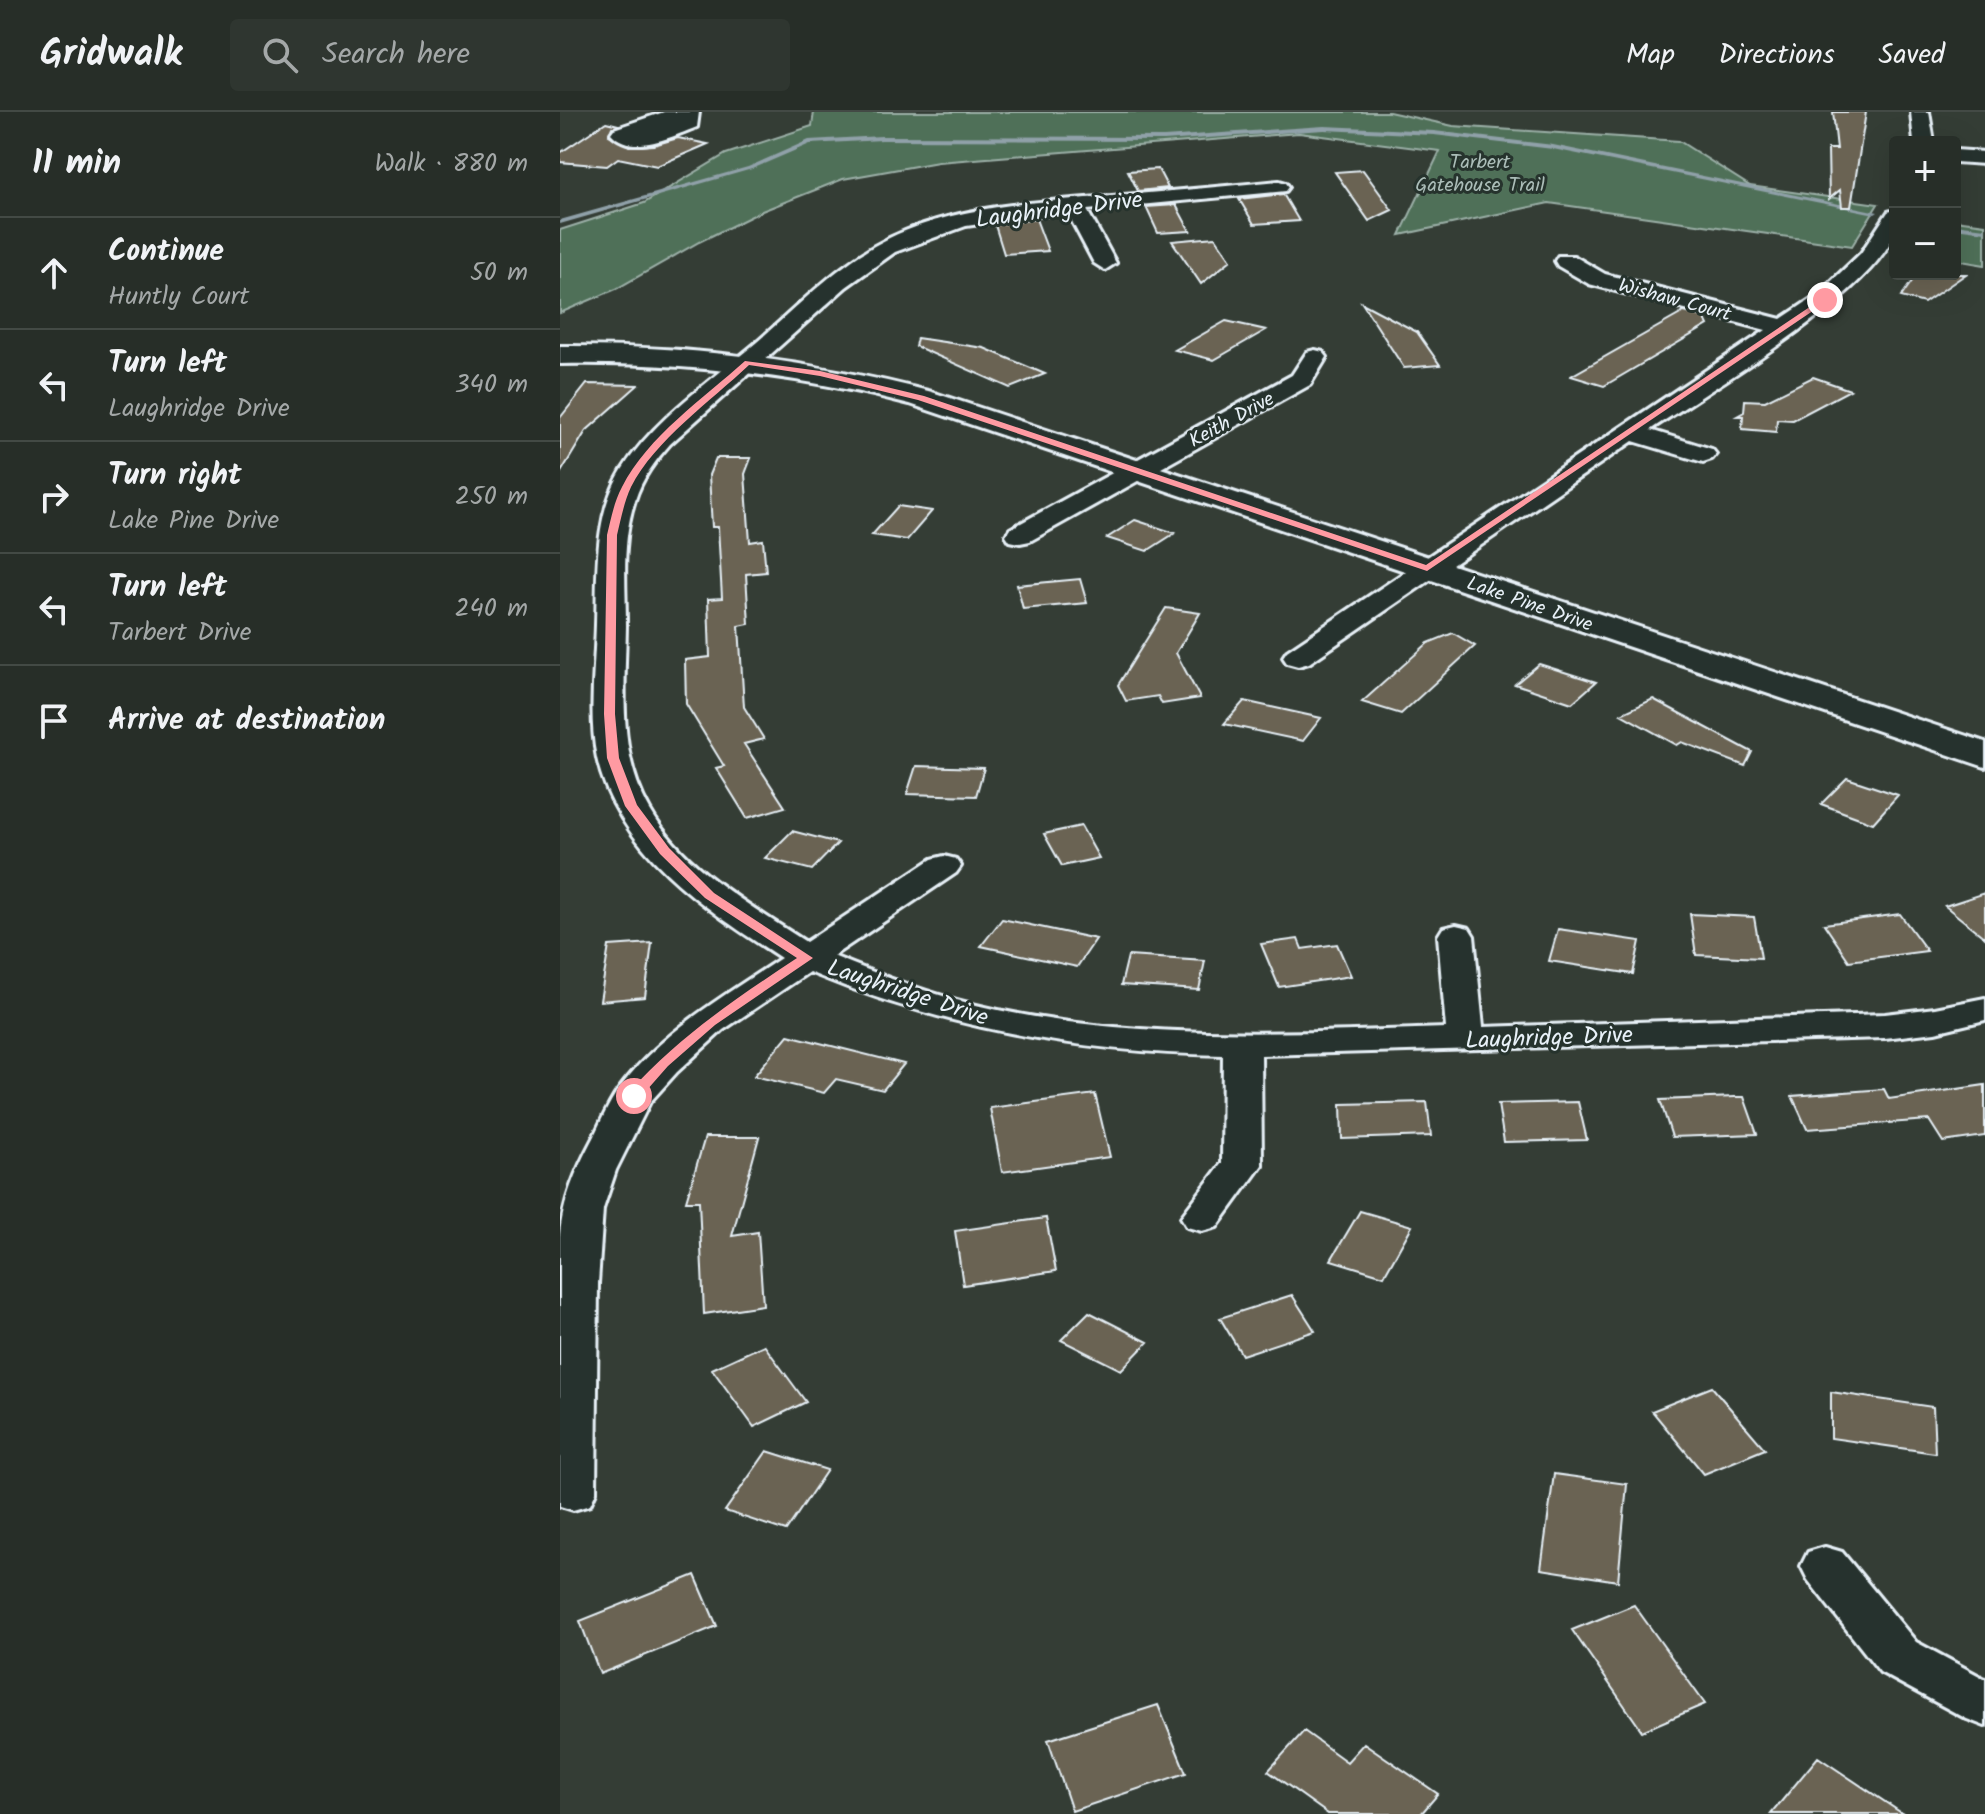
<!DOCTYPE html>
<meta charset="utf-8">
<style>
body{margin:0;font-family:Kalam,sans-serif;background:#2f3630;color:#f1f3f6}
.controls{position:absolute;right:24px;top:24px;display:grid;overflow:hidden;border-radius:8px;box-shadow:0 8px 32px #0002}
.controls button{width:72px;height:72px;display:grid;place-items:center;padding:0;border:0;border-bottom:2px solid #434a45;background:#272e28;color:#f1f3f6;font:40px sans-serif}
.stop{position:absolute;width:24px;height:24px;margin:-18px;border:6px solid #ff9aa2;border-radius:50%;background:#fff}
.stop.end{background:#ff9aa2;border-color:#fff;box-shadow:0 2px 8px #0008}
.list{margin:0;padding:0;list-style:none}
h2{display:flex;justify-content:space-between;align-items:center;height:104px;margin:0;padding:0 32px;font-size:34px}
h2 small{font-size:26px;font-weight:400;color:#a4a8a8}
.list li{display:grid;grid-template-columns:52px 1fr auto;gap:24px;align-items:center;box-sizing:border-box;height:112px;padding:0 32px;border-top:2px solid #434a45}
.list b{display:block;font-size:30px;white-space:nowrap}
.list p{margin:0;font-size:26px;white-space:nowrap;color:#a4a8a8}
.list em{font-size:26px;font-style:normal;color:#a4a8a8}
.icon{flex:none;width:44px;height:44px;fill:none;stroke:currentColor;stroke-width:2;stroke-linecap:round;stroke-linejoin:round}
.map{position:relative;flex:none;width:1425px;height:1702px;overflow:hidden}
header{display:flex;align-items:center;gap:48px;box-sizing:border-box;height:112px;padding:0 40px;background:#272e28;border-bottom:2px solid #434a45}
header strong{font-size:38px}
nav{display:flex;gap:44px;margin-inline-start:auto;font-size:28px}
.search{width:560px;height:72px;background:#2f3630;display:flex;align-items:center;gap:20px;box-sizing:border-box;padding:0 28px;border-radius:8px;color:#a4a8a8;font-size:30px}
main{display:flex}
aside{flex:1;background:#272e28}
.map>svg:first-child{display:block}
.green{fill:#507059;stroke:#9cb0a8;stroke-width:2}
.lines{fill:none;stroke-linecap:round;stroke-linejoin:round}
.stream{fill:#90a1a9;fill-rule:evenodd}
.building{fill:#6a6453;stroke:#e8f1f8;stroke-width:2}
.street-casing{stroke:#e8f1f8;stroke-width:6}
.secondary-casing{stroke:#e8f1f8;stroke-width:6}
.street{fill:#26332d;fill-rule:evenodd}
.secondary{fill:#26332d;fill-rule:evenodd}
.route{fill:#ff9aa2}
.labels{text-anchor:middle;stroke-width:6;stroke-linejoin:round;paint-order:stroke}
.far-park-label{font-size:20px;fill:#abbdb8;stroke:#26332d}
.far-street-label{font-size:20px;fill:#e8f1f8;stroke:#26332d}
.street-label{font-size:24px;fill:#e8f1f8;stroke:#26332d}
</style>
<header>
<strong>Gridwalk</strong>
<div class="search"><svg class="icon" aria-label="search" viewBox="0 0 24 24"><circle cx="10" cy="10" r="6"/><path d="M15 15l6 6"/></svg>Search here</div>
<nav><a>Map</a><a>Directions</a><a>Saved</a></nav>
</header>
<main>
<aside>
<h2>11 min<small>Walk · 880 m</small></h2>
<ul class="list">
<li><svg class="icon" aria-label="ahead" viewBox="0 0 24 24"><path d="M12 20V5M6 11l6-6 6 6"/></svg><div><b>Continue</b><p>Huntly Court</p></div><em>50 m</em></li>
<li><svg class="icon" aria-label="left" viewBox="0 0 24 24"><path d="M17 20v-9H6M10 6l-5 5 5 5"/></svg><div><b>Turn left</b><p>Laughridge Drive</p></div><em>340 m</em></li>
<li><svg class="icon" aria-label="right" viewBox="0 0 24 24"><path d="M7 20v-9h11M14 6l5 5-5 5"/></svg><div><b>Turn right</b><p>Lake Pine Drive</p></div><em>250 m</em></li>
<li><svg class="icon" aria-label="left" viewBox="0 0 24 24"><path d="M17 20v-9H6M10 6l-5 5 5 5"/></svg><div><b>Turn left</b><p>Tarbert Drive</p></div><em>240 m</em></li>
<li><svg class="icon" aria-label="arrive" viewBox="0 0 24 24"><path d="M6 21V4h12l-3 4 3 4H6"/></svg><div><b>Arrive at destination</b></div></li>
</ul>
</aside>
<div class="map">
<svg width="1425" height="1702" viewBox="0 0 1425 1702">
<rect width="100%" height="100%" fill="#343d35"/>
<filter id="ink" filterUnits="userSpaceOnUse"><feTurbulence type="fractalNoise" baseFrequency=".0125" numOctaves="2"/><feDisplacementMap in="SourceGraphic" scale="16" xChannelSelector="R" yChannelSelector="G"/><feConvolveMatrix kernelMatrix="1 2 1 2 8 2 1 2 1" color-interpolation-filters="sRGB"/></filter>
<g filter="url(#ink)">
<path class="green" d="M 254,0 L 829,0 L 893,14 L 1119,29 L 1190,74 L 1318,92 L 1292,134 L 989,91 L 840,123 L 880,39 L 739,21 L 378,50 L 283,67 L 202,99 L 139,130 L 56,177 L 0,201 L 0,118 L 84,91 L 166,42 L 252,14 Z
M 1395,108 L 1425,112 L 1425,153 L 1395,148 Z"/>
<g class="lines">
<path class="stream" d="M 764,14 L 874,19 L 993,33 L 1318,100 L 1315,102 L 993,37 L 874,23 L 764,18 L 604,29 L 322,28 L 250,32 L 192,57 L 0,112 L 0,108 L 188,55 L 249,28 L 322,24 L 604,25 Z
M 1395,112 L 1425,116 L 1425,120 L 1395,116 Z"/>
</g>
<path class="building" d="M 1273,0 L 1306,0 L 1291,95 L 1282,95 L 1280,78 L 1269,87 L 1268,37 L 1277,37 Z
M 46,10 L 58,13 L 52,15 L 49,23 L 69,34 L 94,33 L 118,26 L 148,32 L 97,54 L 58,46 L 47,54 L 0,50 L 0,41 Z
M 598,57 L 608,76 L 578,79 L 568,59 Z
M 803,58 L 832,98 L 809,109 L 775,60 Z
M 723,82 L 739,109 L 694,112 L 679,87 Z
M 616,93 L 630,119 L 598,121 L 586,95 Z
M 476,107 L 488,139 L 444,142 L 435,113 Z
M 655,125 L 671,148 L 641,172 L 612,129 Z
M 1357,162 L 1406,162 L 1364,191 L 1341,185 Z
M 802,191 L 857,220 L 880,253 L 844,256 Z
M 1124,200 L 1144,205 L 1148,213 L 1044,274 L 1011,264 Z
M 666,209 L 706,218 L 654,248 L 615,238 Z
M 357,226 L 424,236 L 485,262 L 450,276 L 355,234 Z
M 1253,265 L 1290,278 L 1233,308 L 1217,307 L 1216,320 L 1182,317 L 1183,304 L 1177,304 L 1184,300 L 1185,288 L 1205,289 Z
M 27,272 L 78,273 L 26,319 L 0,362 L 0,306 Z
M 156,346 L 191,346 L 185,362 L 190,430 L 203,428 L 206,460 L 186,462 L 189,512 L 179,514 L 184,595 L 204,627 L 184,632 L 225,695 L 187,706 L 156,656 L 164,654 L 126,592 L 125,548 L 150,545 L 148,487 L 162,486 L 158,415 L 152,415 L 149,363 Z
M 338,394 L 372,399 L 347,428 L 312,423 Z
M 575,408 L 615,421 L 587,439 L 547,426 Z
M 520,467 L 527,491 L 463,497 L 457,473 Z
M 606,496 L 640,501 L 616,541 L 640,586 L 602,592 L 598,584 L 566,589 L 558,573 Z
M 893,521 L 915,534 L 841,602 L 802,590 L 868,531 Z
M 979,552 L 1036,570 L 1012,591 L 955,572 Z
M 1093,587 L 1192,640 L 1185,654 L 1122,630 L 1117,633 L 1061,602 Z
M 684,589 L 761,606 L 743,629 L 664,612 Z
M 356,654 L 424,656 L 416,684 L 347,682 Z
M 1287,666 L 1338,683 L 1313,711 L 1261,692 Z
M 521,714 L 539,746 L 502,754 L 484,722 Z
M 232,719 L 278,731 L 252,758 L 205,746 Z
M 1425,781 L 1425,826 L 1385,794 Z
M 1130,802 L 1194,805 L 1201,846 L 1136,843 Z
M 1340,802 L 1367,839 L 1289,849 L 1264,812 Z
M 442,807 L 536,827 L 517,855 L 421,834 Z
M 998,817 L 1080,829 L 1073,862 L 989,849 Z
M 738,827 L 742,837 L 777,832 L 791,864 L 719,875 L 701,832 Z
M 92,831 L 85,885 L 40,889 L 49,834 Z
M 568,844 L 645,849 L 639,878 L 561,873 Z
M 228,923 L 344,952 L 323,978 L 276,967 L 264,981 L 194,964 Z
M 1425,973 L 1425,1024 L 1383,1030 L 1369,1008 L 1247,1017 L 1232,984 L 1324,977 L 1329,987 Z
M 535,982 L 550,1045 L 442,1060 L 430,996 Z
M 1175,985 L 1184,985 L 1197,1022 L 1112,1025 L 1100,988 Z
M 867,990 L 871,1024 L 782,1027 L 781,992 Z
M 1018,990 L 1027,1028 L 944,1030 L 938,992 Z
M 145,1025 L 199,1025 L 172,1124 L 198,1120 L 203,1193 L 144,1202 L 139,1089 L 126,1089 Z
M 800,1099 L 852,1114 L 824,1164 L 771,1148 Z
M 486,1106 L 496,1159 L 403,1173 L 395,1119 Z
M 732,1183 L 755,1219 L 682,1243 L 660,1206 Z
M 529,1200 L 588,1230 L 561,1258 L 501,1228 Z
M 204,1233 L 246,1290 L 194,1315 L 152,1257 Z
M 1152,1275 L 1205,1337 L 1144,1362 L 1092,1299 Z
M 1271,1280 L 1373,1295 L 1375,1341 L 1271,1326 Z
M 207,1339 L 267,1358 L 226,1419 L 165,1399 Z
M 994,1362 L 1067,1372 L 1058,1469 L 981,1457 Z
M 135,1463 L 157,1514 L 40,1562 L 20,1509 Z
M 1074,1493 L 1145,1592 L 1082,1619 L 1012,1518 Z
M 598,1593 L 626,1661 L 512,1699 L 488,1628 Z
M 744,1619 L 787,1650 L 804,1631 L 878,1682 L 861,1702 L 768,1702 L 708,1659 Z
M 1258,1645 L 1343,1702 L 1211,1702 Z"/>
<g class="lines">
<g class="street-casing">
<path id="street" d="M 104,0 L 139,0 L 137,15 C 113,24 72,45 51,21 L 54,17 Z
M 1351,0 L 1369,0 L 1374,30 L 1354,30 Z
M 1395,38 L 1425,40 L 1425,52 L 1395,50 Z
M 719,69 L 726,71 L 729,75 L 726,79 L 527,98 L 556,151 L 545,158 L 534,151 L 507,100 L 406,114 L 335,140 L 286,175 L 110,332 C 95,349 82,366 75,388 C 61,429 66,472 66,514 C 65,577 57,641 90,698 C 123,756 191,794 246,830 L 372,747 L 384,744 L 396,747 L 401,754 L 396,761 L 273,844 C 319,863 364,880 412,892 C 565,930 730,921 886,916 L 878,824 L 883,816 L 896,813 L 909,816 L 914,824 L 923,915 L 1325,902 L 1375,896 L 1425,886 L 1425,908 L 1375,920 L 1325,926 L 701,943 L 702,1053 L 657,1115 L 642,1119 L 627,1115 L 621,1105 L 662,1051 L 663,943 C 517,940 384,916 249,860 L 163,918 L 117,960 L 90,990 L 56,1058 L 43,1097 L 38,1171 L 36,1380 L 30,1393 L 13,1398 L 0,1394 L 0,1124 C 3,1088 16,1058 33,1026 C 41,1010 48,992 59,977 C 100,921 164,884 221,846 C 146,797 58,740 37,646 C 28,603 35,557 36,513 C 38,461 33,405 62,358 C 94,307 151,269 197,230 C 243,190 287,142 345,119 C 406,94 475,90 540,85 C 600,80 659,75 719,69 Z
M 1335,98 C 1335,105 1337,115 1334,122 C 1311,183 1148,279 1090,318 L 1152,337 L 1156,342 L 1152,347 L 1143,350 L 1073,329 L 749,551 L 738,554 L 727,551 L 723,545 L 727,539 L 1206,218 L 1029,172 L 998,154 L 995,149 L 998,144 L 1014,144 L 1045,162 L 1221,207 L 1257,183 L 1301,141 L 1328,100 Z
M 755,238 L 763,240 L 767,245 L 750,273 L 470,429 L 460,431 L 450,429 L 446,423 L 450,417 L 732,263 L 747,240 Z
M 1265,1435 L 1282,1440 L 1356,1530 L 1425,1567 L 1425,1614 L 1407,1607 L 1320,1560 L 1248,1468 L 1241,1454 L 1248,1440 Z"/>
</g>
<g class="secondary-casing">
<path id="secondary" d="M 0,234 C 127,233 249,248 372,280 L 1425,630 L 1425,655 L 350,292 C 235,262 119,250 0,252 Z"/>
</g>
<use href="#street" class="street"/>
<use href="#secondary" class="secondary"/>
</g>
</g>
<path class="route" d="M 1263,186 L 1269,188 L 867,459 L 358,288 L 260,264 L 189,253 C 151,289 95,328 71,375 C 64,390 61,407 57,423 L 55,602 L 59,646 L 77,693 L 109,736 L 154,781 L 253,846 L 155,913 L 108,954 L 79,987 L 69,987 L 69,980 C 121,923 174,888 237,846 L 145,786 L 100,742 L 65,694 L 47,646 L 44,602 L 47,423 C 51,407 54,390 62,375 C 88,324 143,287 185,249 L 260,259 L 364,284 L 866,453 Z"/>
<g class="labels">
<g class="far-park-label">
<text x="920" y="56">Tarbert<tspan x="920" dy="23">Gatehouse Trail</tspan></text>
</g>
<g class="far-street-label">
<text transform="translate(1115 187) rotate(15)" y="7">Wishaw Court</text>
<text transform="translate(671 307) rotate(-29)" y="7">Keith Drive</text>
<text transform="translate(970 491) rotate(19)" y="7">Lake Pine Drive</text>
</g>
<g class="street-label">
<text transform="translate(499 97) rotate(-7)" y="8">Laughridge Drive</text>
<text transform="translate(348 880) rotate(18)" y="8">Laughridge Drive</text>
<text transform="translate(989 925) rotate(-2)" y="8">Laughridge Drive</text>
</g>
</g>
</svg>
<div class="controls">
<button>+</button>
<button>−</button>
</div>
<div class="stop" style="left:74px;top:984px"></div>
<div class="stop end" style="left:1265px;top:188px"></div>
</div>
</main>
